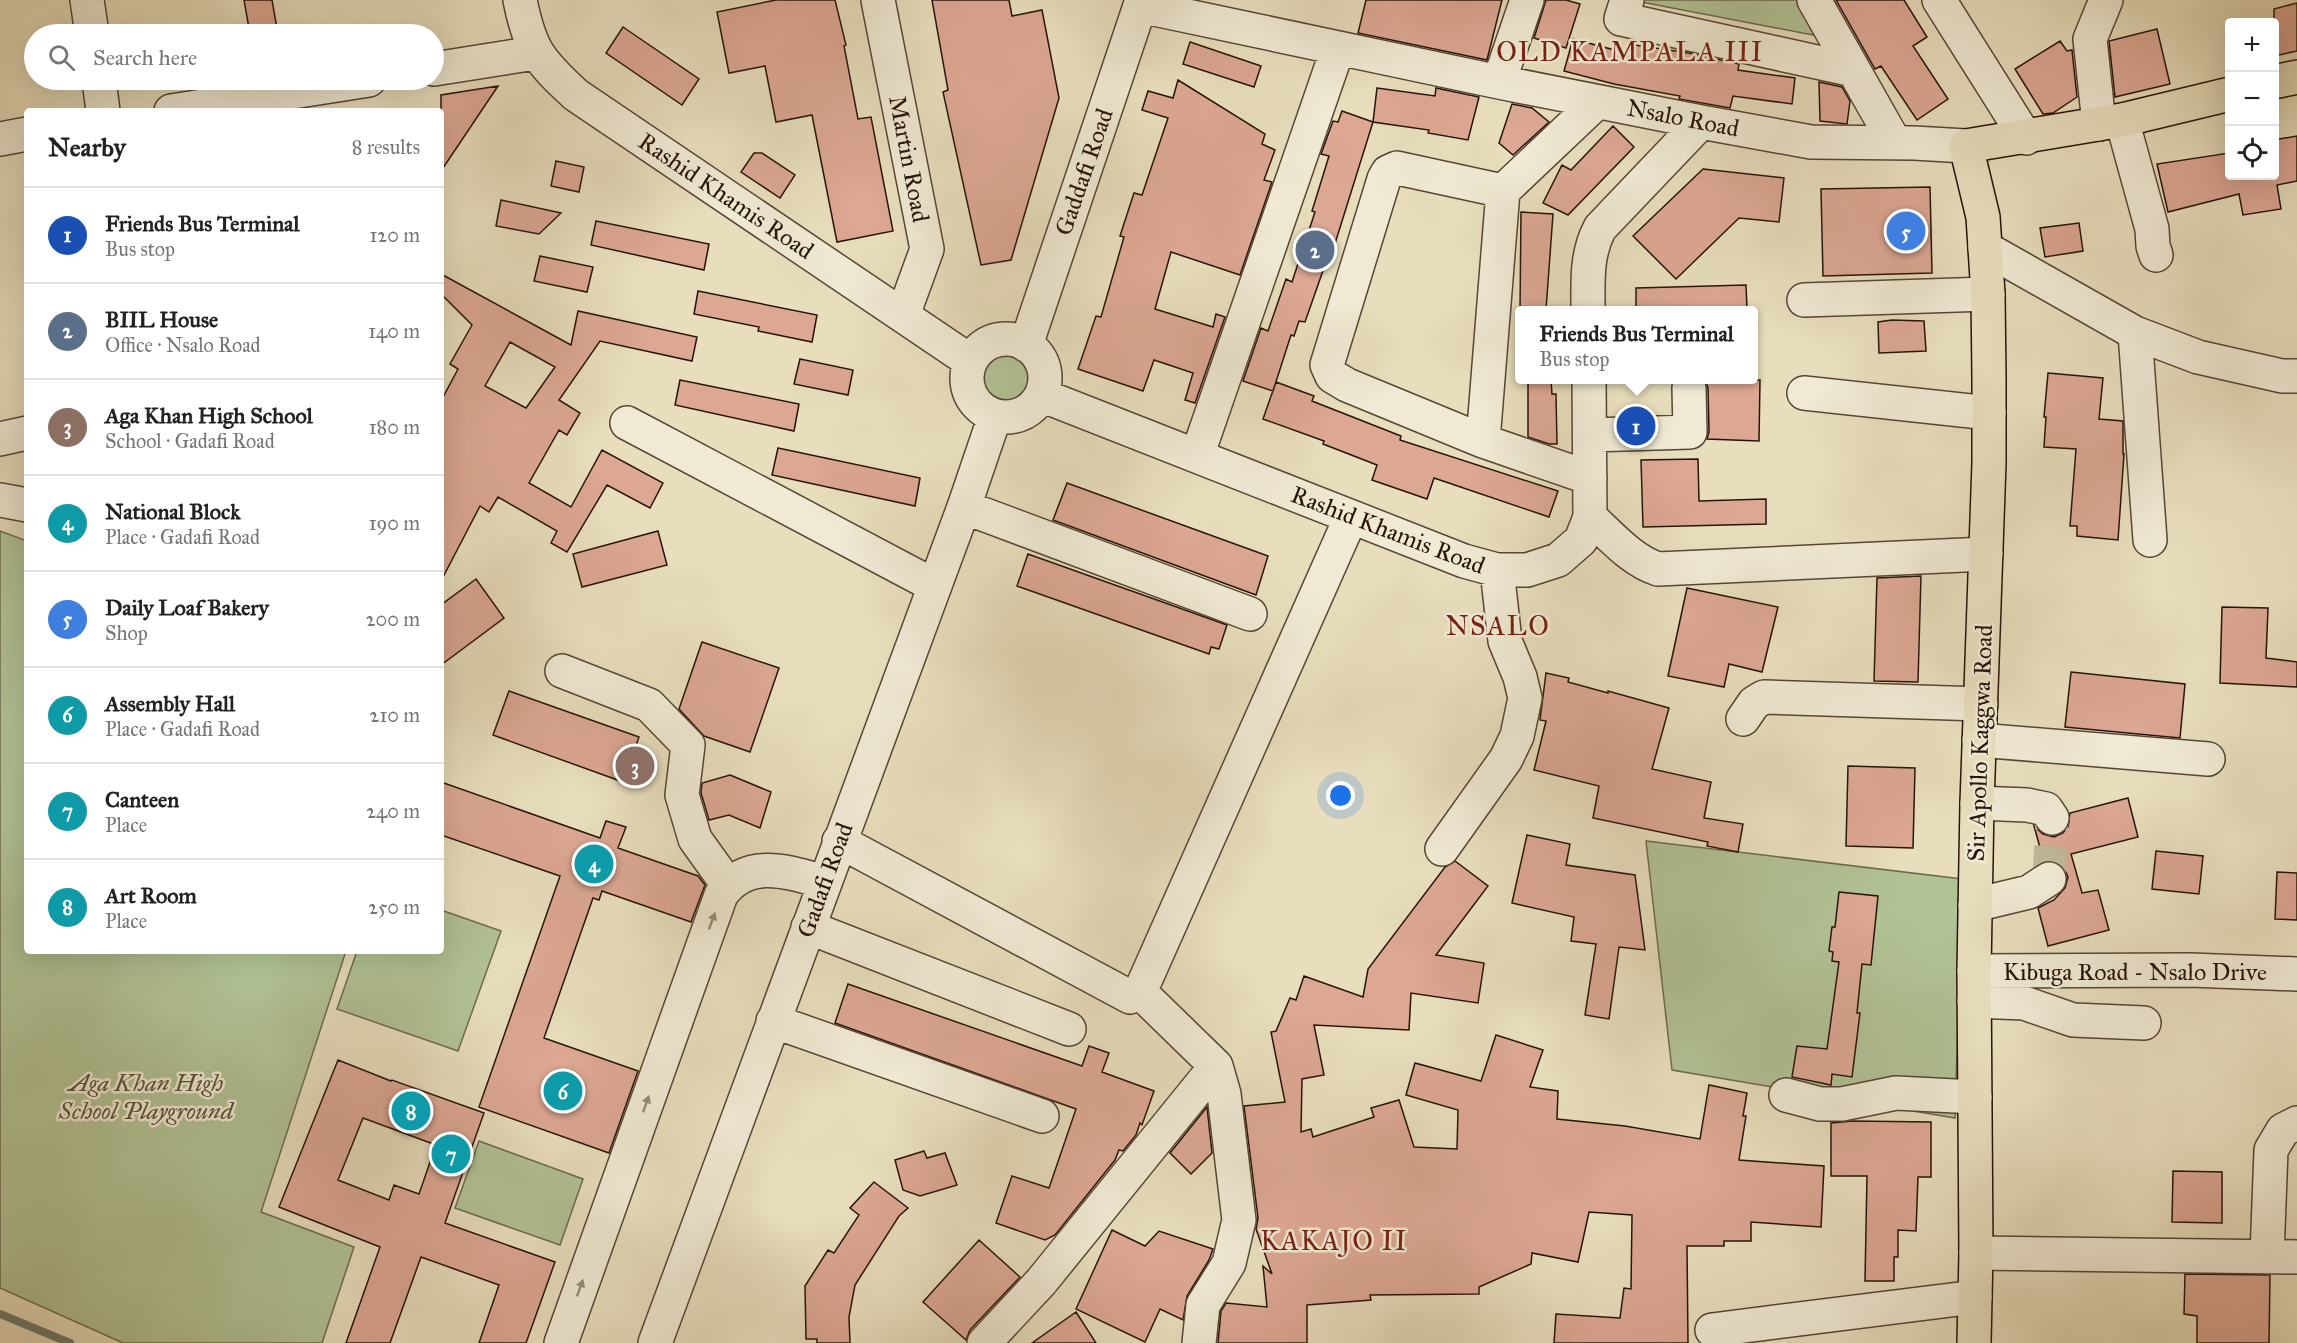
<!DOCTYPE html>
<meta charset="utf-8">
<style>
body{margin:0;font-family:"IM FELL Great Primer",serif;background:#f2f2f2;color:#222}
.controls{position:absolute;right:18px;top:18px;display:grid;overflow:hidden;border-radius:6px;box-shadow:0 6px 24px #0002}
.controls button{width:54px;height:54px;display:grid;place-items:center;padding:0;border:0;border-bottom:2px solid #e0e0e0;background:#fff;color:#222;font:30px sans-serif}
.you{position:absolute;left:1341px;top:796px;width:21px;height:21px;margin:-15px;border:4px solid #fff;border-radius:50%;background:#1a73e8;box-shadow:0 0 0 9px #1a73e833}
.badge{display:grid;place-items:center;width:39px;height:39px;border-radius:50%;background:#8f2418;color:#fff;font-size:20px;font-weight:700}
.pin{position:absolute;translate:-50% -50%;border:3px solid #fff;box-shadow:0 2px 6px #0006}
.popup{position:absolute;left:1515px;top:306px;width:243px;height:78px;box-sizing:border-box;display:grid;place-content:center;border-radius:6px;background:#fff;filter:drop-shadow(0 2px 4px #0005);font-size:20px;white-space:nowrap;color:#767676}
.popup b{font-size:22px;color:#222}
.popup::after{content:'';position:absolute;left:50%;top:100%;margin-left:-12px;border:12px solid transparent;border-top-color:#fff}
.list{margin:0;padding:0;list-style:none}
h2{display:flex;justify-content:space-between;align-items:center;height:78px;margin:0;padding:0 24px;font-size:26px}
h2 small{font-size:20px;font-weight:400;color:#767676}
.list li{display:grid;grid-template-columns:39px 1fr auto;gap:18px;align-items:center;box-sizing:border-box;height:96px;padding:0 24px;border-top:2px solid #e0e0e0}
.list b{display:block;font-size:22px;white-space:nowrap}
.list p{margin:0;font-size:20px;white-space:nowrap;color:#767676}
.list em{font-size:20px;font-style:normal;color:#767676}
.icon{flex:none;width:33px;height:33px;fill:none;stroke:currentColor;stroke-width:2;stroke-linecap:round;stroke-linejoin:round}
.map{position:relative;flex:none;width:2297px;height:1343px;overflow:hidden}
.search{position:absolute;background:#fff;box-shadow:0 6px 24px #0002;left:24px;top:24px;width:420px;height:66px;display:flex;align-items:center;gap:15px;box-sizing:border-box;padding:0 21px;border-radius:33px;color:#767676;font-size:22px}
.panel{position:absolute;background:#fff;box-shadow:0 6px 24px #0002;left:24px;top:108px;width:420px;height:846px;border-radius:6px}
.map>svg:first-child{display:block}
.green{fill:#b1c295;stroke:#6c6b4f;stroke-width:1.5}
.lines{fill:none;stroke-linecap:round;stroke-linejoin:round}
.stream{stroke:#6a796e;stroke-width:8}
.building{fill:#dca793;stroke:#271409;stroke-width:1.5;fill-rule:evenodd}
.minor-tunnel{stroke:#c1b699;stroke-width:33;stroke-dasharray:33 16;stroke-linecap:butt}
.minor-casing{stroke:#574636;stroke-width:36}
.major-casing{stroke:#271409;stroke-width:36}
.minor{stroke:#f0ead4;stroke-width:33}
.major{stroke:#e8debd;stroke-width:33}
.oneway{fill:#968a79}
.labels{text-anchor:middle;stroke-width:5;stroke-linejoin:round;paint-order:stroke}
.street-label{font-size:24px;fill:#271409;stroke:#f0ead4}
.park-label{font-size:24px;font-style:italic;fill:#57513a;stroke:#f0ead4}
.quarter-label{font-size:27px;letter-spacing:1.5px;fill:#7a1f14;stroke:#f0ead4}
</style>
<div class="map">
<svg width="2297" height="1343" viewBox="0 0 2297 1343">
<rect width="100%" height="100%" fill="#e8debd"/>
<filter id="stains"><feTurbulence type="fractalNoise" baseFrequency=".00333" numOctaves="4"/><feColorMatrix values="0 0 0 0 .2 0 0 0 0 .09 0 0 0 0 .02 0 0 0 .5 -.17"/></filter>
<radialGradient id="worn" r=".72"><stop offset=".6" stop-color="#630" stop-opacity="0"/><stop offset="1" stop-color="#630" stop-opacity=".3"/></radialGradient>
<path class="green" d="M 1631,0 L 1798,0 L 1818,36 Z
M979 377a27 27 0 1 1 54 0a27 27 0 1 1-54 0Z
M 0,531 L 27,541 L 27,951 L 346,951 L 261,1212 L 354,1247 L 322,1343 L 123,1343 L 0,1288 Z
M 1646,841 L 1962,879 L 1955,1118 L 1672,1070 Z
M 441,910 L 501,931 L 458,1051 L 337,1009 L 357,951 L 441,951 Z
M 479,1141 L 583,1179 L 560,1245 L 455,1208 Z"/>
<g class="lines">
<path class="stream" d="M 0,1314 L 70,1343"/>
</g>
<path class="building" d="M 244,0 L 272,0 L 278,34 L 250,34 Z
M 776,0 L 835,0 L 846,45 L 844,46 L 858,119 L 871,117 L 893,231 L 837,242 L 812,115 L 776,122 L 765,66 L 729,73 L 717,12 Z
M 932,0 L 1009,0 L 1012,16 L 1042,10 L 1059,98 L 1011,260 L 981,265 L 943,92 L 948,90 Z
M 1366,0 L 1502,0 L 1487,60 L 1358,33 Z
M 1546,0 L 1566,0 L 1580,4 L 1566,48 L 1534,38 Z
M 1836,0 L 1904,0 L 1927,37 L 1913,46 L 1948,99 L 1917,120 L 1881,66 L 1875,69 Z
M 2297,3 L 2297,51 L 2274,56 L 2274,9 Z
M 623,27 L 699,79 L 682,105 L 606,53 Z
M 2157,29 L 2170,84 L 2115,97 L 2109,41 Z
M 1573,39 L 1626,53 L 1628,44 L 1689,53 L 1739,64 L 1738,70 L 1795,78 L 1792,104 L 1733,96 L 1730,108 L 1679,99 L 1680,96 L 1614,84 L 1564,71 Z
M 2060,41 L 2067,51 L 2072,50 L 2077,97 L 2053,113 L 2043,114 L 2015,69 Z
M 1190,42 L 1261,66 L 1254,87 L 1183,64 Z
M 1178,80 L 1265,134 L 1262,144 L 1275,150 L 1264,180 L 1272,182 L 1240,275 L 1171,252 L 1155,309 L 1213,327 L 1216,314 L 1225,317 L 1195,403 L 1185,400 L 1193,373 L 1154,360 L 1143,391 L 1078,369 L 1096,316 L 1101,317 L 1124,237 L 1120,236 L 1134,193 L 1142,195 L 1168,118 L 1142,110 L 1148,91 L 1173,98 Z
M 1819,82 L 1842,87 L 1850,101 L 1847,124 L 1820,121 Z
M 498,86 L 441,171 L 441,95 Z
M 1377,88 L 1435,96 L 1436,88 L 1479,97 L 1468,140 L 1428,133 L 1429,130 L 1373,122 Z
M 1512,104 L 1532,108 L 1549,122 L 1513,155 L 1499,143 Z
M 1342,111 L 1373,122 L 1328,266 L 1325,265 L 1305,322 L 1299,321 L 1294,336 L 1291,335 L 1273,391 L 1243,381 L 1261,328 L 1268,331 L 1286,279 L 1292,282 L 1315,212 L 1312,211 L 1329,156 L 1321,154 L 1333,121 L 1338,122 Z
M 1613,126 L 1634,147 L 1568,215 L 1543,203 L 1562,165 L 1571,170 Z
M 2297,136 L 2297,181 L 2277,185 L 2281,209 L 2243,215 L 2239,194 L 2168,212 L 2157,164 L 2229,153 L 2229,176 L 2274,176 L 2274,140 Z
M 754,153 L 762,153 L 795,175 L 780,198 L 741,172 Z
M 556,161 L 584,167 L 579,192 L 551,186 Z
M 1703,169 L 1784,178 L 1779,222 L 1739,218 L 1676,279 L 1633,236 Z
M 1930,187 L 1932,273 L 1823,276 L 1821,189 Z
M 501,200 L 561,213 L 539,234 L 496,226 Z
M 1521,212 L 1553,214 L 1546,310 L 1520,310 Z
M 596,221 L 709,244 L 704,270 L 591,245 Z
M 2079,223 L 2083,251 L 2045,257 L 2040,228 Z
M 540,256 L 593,267 L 587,292 L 534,281 Z
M 441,274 L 571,345 L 578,311 L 697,337 L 692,361 L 600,341 L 559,400 L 580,413 L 567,435 L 559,430 L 529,483 L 571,507 L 602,450 L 663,483 L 650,508 L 607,485 L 567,552 L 551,543 L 557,531 L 498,497 L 489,512 L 480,506 L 441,581 L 441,401 L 458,369 L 450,364 L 472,325 L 441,294 ZM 510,342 L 555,367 L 526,408 L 485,386 Z
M 1746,285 L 1747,310 L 1636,310 L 1636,288 Z
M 698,291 L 817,315 L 812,342 L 758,331 L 759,327 L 694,314 Z
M 1892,320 L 1924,321 L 1926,351 L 1879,353 L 1878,322 Z
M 800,359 L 853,370 L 848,395 L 794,384 Z
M 2048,373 L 2103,378 L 2099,419 L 2123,421 L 2123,454 L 2124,454 L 2118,540 L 2077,536 L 2077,526 L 2070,526 L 2076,449 L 2044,447 L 2046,417 L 2044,417 Z
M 680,380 L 799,404 L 794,431 L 675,405 Z
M 1528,380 L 1551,380 L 1552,394 L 1556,394 L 1557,444 L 1549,444 L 1528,437 Z
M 1705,380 L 1760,380 L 1759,441 L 1707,439 L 1709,432 L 1708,388 Z
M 1276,382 L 1314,396 L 1312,401 L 1401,436 L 1400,440 L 1558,491 L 1549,517 L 1434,478 L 1427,499 L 1372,480 L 1377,465 L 1323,444 L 1324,441 L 1263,419 Z
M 778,448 L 920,478 L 915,506 L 772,475 Z
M 1698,459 L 1699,501 L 1766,499 L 1766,524 L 1643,527 L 1641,460 Z
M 1067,483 L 1268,556 L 1256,595 L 1053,520 Z
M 658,531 L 667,565 L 582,587 L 573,554 Z
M 1028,554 L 1227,625 L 1219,649 L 1211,647 L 1209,654 L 1017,586 Z
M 1921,576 L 1918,682 L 1874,681 L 1877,578 Z
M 476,579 L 504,618 L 441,665 L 441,605 Z
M 1687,588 L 1778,607 L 1762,672 L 1729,664 L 1724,687 L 1668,676 Z
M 2222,607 L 2268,608 L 2266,658 L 2297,662 L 2297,687 L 2220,683 Z
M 702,642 L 779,668 L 750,752 L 704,736 L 679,709 Z
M 2071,672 L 2185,684 L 2180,738 L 2065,727 Z
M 1546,673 L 1569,678 L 1568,682 L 1608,693 L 1608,691 L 1669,708 L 1652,769 L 1711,782 L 1704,818 L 1743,824 L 1738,852 L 1707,846 L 1708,842 L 1593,818 L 1599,786 L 1534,770 L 1546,721 L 1540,720 Z
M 509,691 L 639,737 L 623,782 L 493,735 Z
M 1848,766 L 1915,768 L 1913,848 L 1846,846 Z
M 730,775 L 771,792 L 760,828 L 729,815 L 709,820 L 701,793 L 702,783 Z
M 441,782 L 600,838 L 606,821 L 626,827 L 618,848 L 698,876 L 705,885 L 691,922 L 602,891 L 599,900 L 593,898 L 544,1038 L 638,1071 L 609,1153 L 479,1107 L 560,876 L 441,835 Z
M 2128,798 L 2138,837 L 2071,854 L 2082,893 L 2098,890 L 2109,930 L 2048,946 L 2038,908 L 2054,900 L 2065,888 L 2068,877 L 2064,868 L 2058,863 L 2044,862 L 2034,826 L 2043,834 L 2054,837 L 2063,833 L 2068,827 L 2070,813 Z
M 1527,835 L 1570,844 L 1566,865 L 1635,875 L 1645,950 L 1619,947 L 1609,1019 L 1585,1015 L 1596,944 L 1571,941 L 1574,917 L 1512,903 Z
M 2156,851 L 2203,856 L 2199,894 L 2152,889 Z
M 1455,861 L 1488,886 L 1436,955 L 1484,963 L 1478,1003 L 1411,993 L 1409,1030 L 1314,1025 L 1324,1075 L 1302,1079 L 1301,1132 L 1311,1129 L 1313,1137 L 1374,1117 L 1371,1108 L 1399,1100 L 1414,1147 L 1457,1149 L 1458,1110 L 1406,1095 L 1415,1063 L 1481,1081 L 1496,1035 L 1543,1050 L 1530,1087 L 1558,1091 L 1557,1119 L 1625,1126 L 1700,1139 L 1709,1085 L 1747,1093 L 1743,1116 L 1746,1116 L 1739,1160 L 1824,1166 L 1821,1227 L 1751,1222 L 1751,1241 L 1724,1241 L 1724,1246 L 1687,1246 L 1688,1343 L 1554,1343 L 1556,1314 L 1620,1318 L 1624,1288 L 1631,1289 L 1632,1215 L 1589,1212 L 1578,1262 L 1532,1253 L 1531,1264 L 1479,1287 L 1479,1294 L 1370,1295 L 1371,1300 L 1307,1305 L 1307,1343 L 1218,1343 L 1221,1311 L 1226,1303 L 1267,1307 L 1263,1266 L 1272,1274 L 1256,1229 L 1258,1218 L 1244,1106 L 1285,1102 L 1271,1032 L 1276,1031 L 1290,998 L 1296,1000 L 1304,976 L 1363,997 L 1368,969 L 1445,867 Z
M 2277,872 L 2297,873 L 2297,920 L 2275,919 Z
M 1839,892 L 1878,896 L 1871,965 L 1862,964 L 1857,1013 L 1860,1013 L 1852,1077 L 1832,1074 L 1831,1085 L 1792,1077 L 1797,1046 L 1827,1049 L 1839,962 L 1832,961 L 1833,952 L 1829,951 L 1832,927 L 1835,927 Z
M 848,984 L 1082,1066 L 1089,1046 L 1109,1053 L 1102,1072 L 1154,1091 L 1142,1125 L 1140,1123 L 1136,1135 L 1123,1151 L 1119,1150 L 1115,1160 L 1055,1235 L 1045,1240 L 996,1223 L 1012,1176 L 1049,1188 L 1076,1109 L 835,1023 Z
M 338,1060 L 391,1081 L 392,1080 L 484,1113 L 445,1223 L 555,1262 L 526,1343 L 479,1343 L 499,1285 L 421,1257 L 390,1343 L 346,1343 L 380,1247 L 279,1207 ZM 363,1118 L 436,1145 L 419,1194 L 394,1185 L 389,1200 L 338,1180 Z
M 1207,1107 L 1212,1153 L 1191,1174 L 1170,1153 Z
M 1853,1121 L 1931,1122 L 1931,1177 L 1918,1177 L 1916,1231 L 1898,1230 L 1898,1257 L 1894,1257 L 1894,1281 L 1865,1281 L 1867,1176 L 1831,1176 L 1831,1123 Z
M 924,1151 L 927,1158 L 945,1153 L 957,1185 L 920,1196 L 903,1190 L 895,1160 Z
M 2173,1171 L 2222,1172 L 2222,1223 L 2172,1222 Z
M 874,1182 L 908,1208 L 899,1216 L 855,1285 L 849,1317 L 850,1343 L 817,1343 L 817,1339 L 806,1339 L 805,1286 L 828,1250 L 834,1253 L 859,1215 L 850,1208 Z
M 1112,1230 L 1145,1246 L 1159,1231 L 1213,1249 L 1209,1260 L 1187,1296 L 1183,1320 L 1160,1309 L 1145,1342 L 1076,1309 Z
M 979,1240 L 1020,1277 L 970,1330 L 966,1340 L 923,1302 Z
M 2185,1274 L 2270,1275 L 2269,1343 L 2197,1343 L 2197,1316 L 2184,1314 Z
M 1076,1312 L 1096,1343 L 1032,1343 Z"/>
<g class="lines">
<path class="minor-tunnel" d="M 2049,879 L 2052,818"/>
<g class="minor-casing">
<path id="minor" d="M 87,0 L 92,34
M 520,0 C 530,50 539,61 576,95 L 970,361
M 878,0 L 927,249 L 903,315
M 1627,0 L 1621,19 L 1853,70
M 1814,0 L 1895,143
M 1939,0 L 2026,138
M 1140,6 L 1499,82 L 1701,122 L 1811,142 L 1914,143 L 1966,146
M 434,69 L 535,53
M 99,80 L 103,111
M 1499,82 L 1527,0
M 171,111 L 369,80
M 2122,120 L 2152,229 L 2153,246 L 2156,255
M 2099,124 L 2090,39 L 2106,0
M 0,139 L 27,134
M 1985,248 L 2135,333 L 2198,357 L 2282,376 L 2297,376
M 1804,300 L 1988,294
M 1588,310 C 1588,281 1586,254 1600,228 L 1701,122
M 2135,333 L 2150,540
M967 378a39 39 0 1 1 78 0a39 39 0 1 1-78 0Z
M 1026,345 L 1142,0
M 1804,393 L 1989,413
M 1041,395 L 1464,561 L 1497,570 L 1527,570 L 1558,560 L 1581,540 L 1590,517 L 1589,380
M 627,423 L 935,586
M 1590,435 L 1690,432 L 1689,388
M 0,439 L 27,433
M 1483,441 L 1347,385 L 1332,376 L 1327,365 L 1384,179 L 1388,172 L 1397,168 L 1503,191
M 1197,456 L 1338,48
M 1590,478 L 1483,441 L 1503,191 L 1597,102
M 0,500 L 27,505
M 964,507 L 1250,614
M 1590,517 C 1611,536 1631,560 1658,569 L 1986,554
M 562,671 L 649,705 L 688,745 L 682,795 L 695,839 L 728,885
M 1743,719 L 1754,703 L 1764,697 L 1981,704
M 1979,740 L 2208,759
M 1977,803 L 2027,805 L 2046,809 L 2052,818
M 839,841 L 1130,997 L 1140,992 L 1351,517
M 1442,849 L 1506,759 L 1517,736 L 1525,698 L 1520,677 L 1505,641 L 1497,570
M 1975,905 L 2029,892 L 2049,879
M 808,927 L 1069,1029
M 1974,971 L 2190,970 L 2297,974
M 1140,992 L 1216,1066 L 1224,1094 L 1239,1220 L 1229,1263 L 1203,1305 L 1199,1343
M 1974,1001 L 2024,1003 L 2073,1020 L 2144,1023
M 773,1021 L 1042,1116
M 1786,1095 L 1820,1104 L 1842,1104 L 1896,1093 L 1975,1097
M 1976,1253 L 2297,1257
M 2267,1256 L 2271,1150 L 2283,1130 L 2297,1123
M 1712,1330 L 1975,1297
M 561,1343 L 721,895 C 747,857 789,872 824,882
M 655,1343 L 964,507 L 995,416
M 984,1343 L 1041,1282 L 1216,1066"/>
</g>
<g class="major-casing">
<path id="major" d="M 2274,82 L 2297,77
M 1974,1343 L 1976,1253 L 1974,971 L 1977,803 L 1989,463 L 1989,378 L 1988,294 L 1983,217 L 1966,146 L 2122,120 L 2230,94"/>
</g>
<use href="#minor" class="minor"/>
<use href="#major" class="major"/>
</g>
<defs><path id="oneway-solid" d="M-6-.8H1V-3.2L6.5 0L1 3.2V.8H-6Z" transform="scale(1.5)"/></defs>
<g class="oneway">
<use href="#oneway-solid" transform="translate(712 921) rotate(-70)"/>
<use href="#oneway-solid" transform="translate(646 1104) rotate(-70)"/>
<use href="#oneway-solid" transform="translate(580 1288) rotate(-70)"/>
</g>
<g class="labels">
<g class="street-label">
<text transform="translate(1683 118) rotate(11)" y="8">Nsalo Road</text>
<text transform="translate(909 159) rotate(79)" y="8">Martin Road</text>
<text transform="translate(1084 172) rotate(-71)" y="8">Gaddafi Road</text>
<text transform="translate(726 196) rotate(34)" y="8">Rashid Khamis Road</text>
<text transform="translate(1388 530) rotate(21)" y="8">Rashid Khamis Road</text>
<text transform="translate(1980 743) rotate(-88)" y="8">Sir Apollo Kaggwa Road</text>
<text transform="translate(825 880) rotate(-70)" y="8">Gadafi Road</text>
<text x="2135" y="980">Kibuga Road - Nsalo Drive</text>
</g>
<g class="park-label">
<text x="146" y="1091">Aga Khan High<tspan x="146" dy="28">School Playground</tspan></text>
</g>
<g class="quarter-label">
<text x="1630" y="61">OLD KAMPALA III</text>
<text x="1498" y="635">NSALO</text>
<text x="1334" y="1250">KAKAJO II</text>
</g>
</g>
<rect width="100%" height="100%" filter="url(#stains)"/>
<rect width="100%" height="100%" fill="url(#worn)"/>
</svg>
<div class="controls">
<button>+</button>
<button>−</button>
<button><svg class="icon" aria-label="locate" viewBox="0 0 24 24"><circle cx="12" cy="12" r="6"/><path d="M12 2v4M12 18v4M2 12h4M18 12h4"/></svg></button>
</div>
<div class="you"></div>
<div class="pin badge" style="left:1636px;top:426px;background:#1a4fb4">1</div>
<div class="popup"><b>Friends Bus Terminal</b>Bus stop</div>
<div class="pin badge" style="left:1315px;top:250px;background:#5c6f8a">2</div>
<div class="pin badge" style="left:635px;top:766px;background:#8d6e63">3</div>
<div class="pin badge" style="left:594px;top:864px;background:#0f9aa8">4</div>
<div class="pin badge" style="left:1906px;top:231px;background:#3f7fe0">5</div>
<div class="pin badge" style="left:563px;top:1091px;background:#0f9aa8">6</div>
<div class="pin badge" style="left:451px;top:1154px;background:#0f9aa8">7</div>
<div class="pin badge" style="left:411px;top:1111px;background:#0f9aa8">8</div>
<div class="search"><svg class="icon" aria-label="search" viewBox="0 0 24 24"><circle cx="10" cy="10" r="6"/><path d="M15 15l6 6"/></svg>Search here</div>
<section class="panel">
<h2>Nearby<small>8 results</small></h2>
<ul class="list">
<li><span class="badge" style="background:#1a4fb4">1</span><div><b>Friends Bus Terminal</b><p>Bus stop</p></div><em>120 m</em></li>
<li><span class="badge" style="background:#5c6f8a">2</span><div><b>BIIL House</b><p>Office · Nsalo Road</p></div><em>140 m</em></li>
<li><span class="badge" style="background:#8d6e63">3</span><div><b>Aga Khan High School</b><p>School · Gadafi Road</p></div><em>180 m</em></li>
<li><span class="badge" style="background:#0f9aa8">4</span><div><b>National Block</b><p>Place · Gadafi Road</p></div><em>190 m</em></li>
<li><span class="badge" style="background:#3f7fe0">5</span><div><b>Daily Loaf Bakery</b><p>Shop</p></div><em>200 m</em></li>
<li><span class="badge" style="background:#0f9aa8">6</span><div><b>Assembly Hall</b><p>Place · Gadafi Road</p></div><em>210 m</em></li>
<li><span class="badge" style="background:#0f9aa8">7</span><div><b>Canteen</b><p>Place</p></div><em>240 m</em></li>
<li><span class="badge" style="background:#0f9aa8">8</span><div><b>Art Room</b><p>Place</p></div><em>250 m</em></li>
</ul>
</section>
</div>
